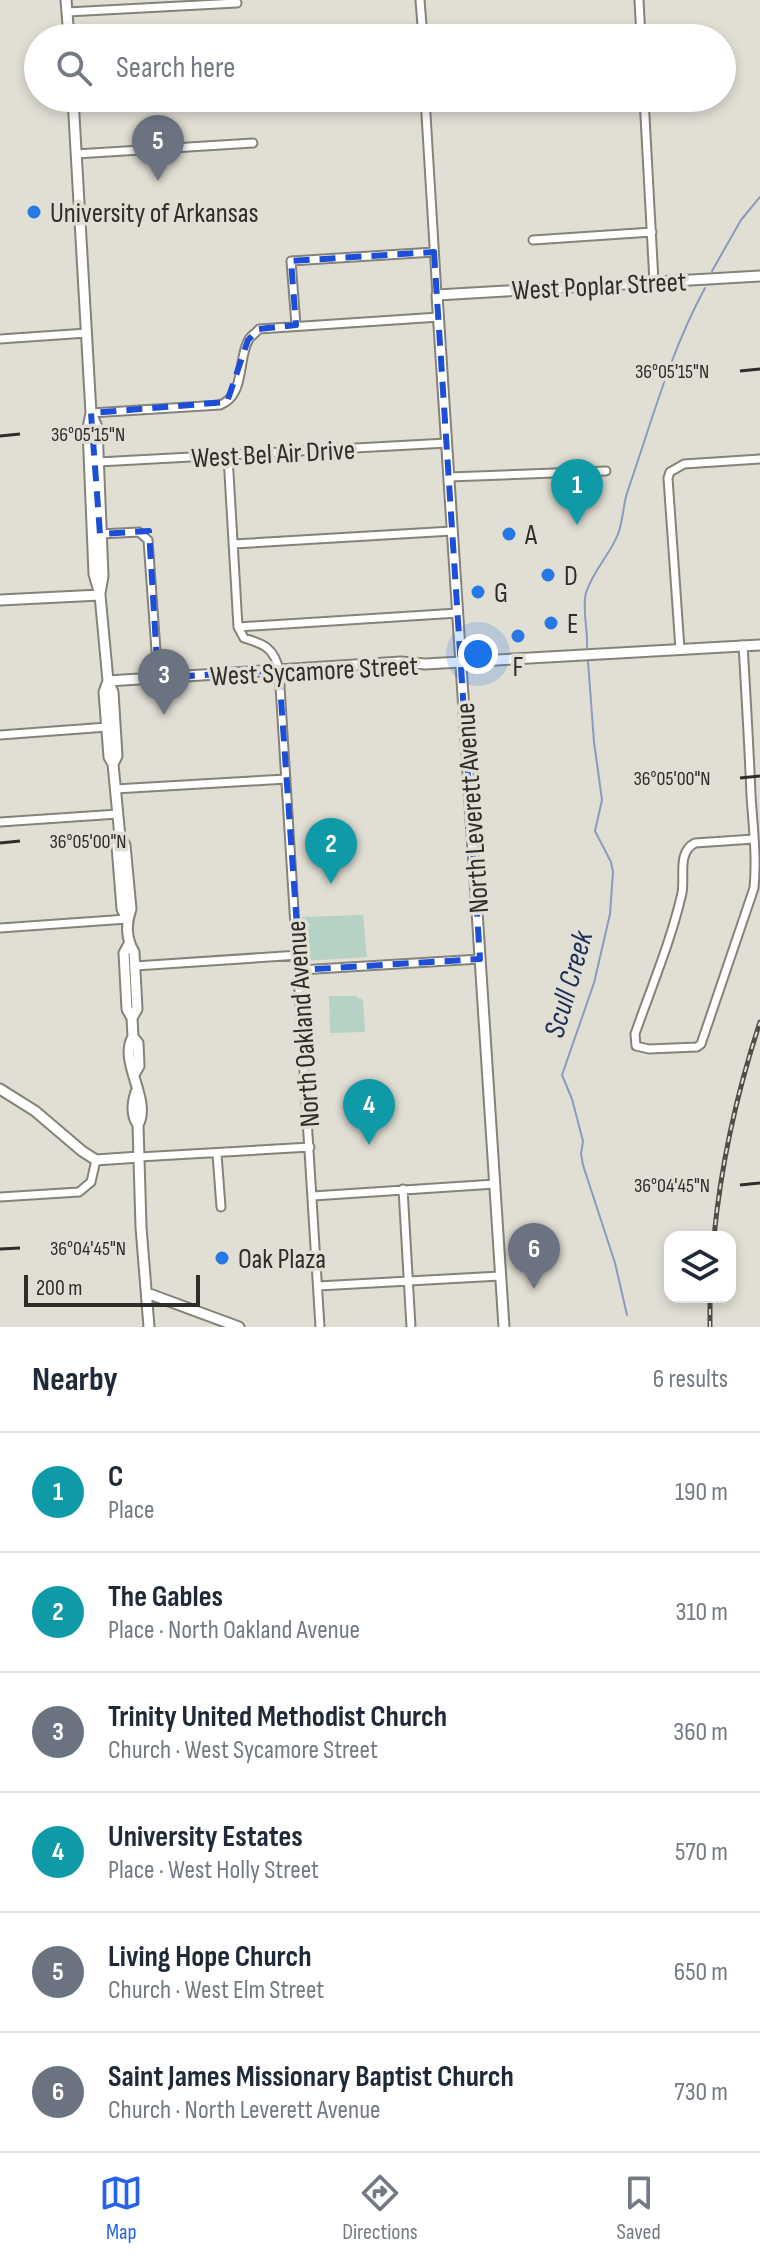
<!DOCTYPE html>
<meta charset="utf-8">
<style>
body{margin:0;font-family:"Sofia Sans Condensed",sans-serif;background:#f6f6f7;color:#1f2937}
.controls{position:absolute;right:24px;bottom:24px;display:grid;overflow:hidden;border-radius:16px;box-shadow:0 4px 12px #0003}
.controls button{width:72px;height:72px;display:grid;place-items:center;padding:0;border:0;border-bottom:2px solid #e0e1e3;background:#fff;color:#1f2937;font:40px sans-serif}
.scale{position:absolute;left:24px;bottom:20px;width:176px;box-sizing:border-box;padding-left:8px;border:4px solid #2e2d29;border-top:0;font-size:22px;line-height:28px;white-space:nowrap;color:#2e2d29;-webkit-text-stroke:6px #e1ded4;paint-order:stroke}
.you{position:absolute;left:478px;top:654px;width:28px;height:28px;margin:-20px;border:6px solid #fff;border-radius:50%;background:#1a73e8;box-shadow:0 0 0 12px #1a73e833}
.badge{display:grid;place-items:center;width:52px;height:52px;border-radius:50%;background:#2563eb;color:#fff;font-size:26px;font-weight:700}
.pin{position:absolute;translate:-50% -66px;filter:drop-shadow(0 2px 4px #0008)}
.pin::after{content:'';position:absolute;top:42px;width:28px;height:24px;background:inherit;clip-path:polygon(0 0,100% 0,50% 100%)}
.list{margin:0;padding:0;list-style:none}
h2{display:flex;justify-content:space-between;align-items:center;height:104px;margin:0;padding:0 32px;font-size:34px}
h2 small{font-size:26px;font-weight:400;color:#747a83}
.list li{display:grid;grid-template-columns:52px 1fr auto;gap:24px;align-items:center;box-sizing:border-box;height:120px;padding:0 32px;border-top:2px solid #e0e1e3}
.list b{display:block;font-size:30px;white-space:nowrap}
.list p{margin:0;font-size:26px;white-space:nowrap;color:#747a83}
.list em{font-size:26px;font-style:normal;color:#747a83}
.icon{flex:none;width:44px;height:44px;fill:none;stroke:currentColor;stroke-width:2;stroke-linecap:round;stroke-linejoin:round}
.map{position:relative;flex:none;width:760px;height:1327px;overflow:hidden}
.search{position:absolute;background:#fff;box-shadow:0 4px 12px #0003;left:24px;right:24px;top:24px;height:88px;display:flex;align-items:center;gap:20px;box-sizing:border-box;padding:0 28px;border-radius:44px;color:#747a83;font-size:30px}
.sheet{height:824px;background:#fff}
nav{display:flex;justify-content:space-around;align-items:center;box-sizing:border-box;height:112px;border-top:2px solid #e0e1e3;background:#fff;font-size:22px;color:#747a83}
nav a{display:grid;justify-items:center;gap:4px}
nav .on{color:#2563eb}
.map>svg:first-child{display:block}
.green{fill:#b5d2c4}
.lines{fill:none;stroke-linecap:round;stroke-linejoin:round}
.stream{stroke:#8c9bbb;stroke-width:2}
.street-casing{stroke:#858279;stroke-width:11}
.secondary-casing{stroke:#858279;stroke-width:13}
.street{stroke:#fff;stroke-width:7}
.secondary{stroke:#fff;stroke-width:9}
.rail-casing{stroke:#4e4d48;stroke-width:5}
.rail{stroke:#e1ded4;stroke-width:2;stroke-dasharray:6;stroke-linecap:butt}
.marked{fill:none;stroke:#1d4ed8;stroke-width:6;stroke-dasharray:16 10;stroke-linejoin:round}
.ticks{fill:none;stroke:#2e2d29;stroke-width:3}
.poi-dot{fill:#2778e3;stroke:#e1ded4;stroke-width:3}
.labels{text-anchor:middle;stroke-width:7;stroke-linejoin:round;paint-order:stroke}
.poi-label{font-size:28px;fill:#2e2d29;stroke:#e1ded4;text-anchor:start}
.street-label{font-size:28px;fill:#2e2d29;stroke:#e1ded4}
.water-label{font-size:30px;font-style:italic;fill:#1b2e58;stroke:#e1ded4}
.ticks-label{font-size:20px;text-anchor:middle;fill:#2e2d29;stroke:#e1ded4;stroke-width:7;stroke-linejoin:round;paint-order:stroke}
</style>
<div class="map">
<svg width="760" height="1327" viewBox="0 0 760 1327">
<rect width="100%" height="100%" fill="#e1ded4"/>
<path class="green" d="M 363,915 L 367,957 L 304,961 L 302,917 Z
M 329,996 L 355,996 L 363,1000 L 365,1032 L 330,1033 Z"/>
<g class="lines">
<path class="stream" d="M 712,271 L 741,220 L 760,197
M 587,647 C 588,631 582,607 586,593 C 593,570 610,555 618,534 C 623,521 623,506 627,493 C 651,424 670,352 705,288
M 588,661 L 594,742 L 602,800 L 595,831 L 611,862 L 613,872 L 610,914 L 594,983 L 562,1075 L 572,1099 L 583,1141 L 581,1154 L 583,1165 L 615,1263 L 627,1315"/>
<g class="street-casing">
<path id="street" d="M 420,0 L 423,38
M 639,0 L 641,38
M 67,12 L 237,3
M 425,98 L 437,295
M 644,98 L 654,282
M 76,154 L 253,143
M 533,240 L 652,232
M 296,325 L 291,261 L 434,252
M 0,339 L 87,333
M 91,413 L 220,405 C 246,395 237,359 249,339 C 252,335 256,333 259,329 L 439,317
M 228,456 L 238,627 L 244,638 C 264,644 274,648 279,670 L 320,1327
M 98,462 L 447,443
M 449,477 L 606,471
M 100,534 L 139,532 L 148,540 L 158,678
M 233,544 L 452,531
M 238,627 L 458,613
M 743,645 C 746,695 749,745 751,795 C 753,826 757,857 754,888 L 701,1044 L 697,1047 L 649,1049 L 636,1046 L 635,1034 C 651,988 671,941 682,893 C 685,876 677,852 695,843 L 754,839
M 680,649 L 668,478 L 670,472 L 684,464 L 760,459
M 0,735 L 107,727
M 115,789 L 286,779
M 0,822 L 118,814
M 0,928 L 127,919
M 135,966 L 299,955
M 300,970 L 480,959
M 217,1154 L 221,1207
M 139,1157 L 310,1147
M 403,1189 L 411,1327
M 313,1196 L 495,1184
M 0,1197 L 79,1192 L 91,1182 L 96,1160
M 318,1286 L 500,1276"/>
</g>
<g class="secondary-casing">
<path id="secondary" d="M 66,0 L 69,38
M 73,98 L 91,413 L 88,428 L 94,574 L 100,595 L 108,681 L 113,692 L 117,756 L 113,764
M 91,413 L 97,427 L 103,576 L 100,593
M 0,600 L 100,595
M 108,681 L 401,662 L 425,664 L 760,645
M 108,681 L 104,692 L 109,757 L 113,764 L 120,837 L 117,846 L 122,909 L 127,919
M 120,837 L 125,845 L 131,909 C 126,923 126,939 134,952 L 137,1009 L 132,1018
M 129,944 L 124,953 L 127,1009 L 132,1018 L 133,1037 L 138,1043 L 139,1066 L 135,1073
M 133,1037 C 118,1061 152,1100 138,1125
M 0,1089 L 35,1111 L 82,1151 L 96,1160 L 139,1157
M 136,1092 C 132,1104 131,1115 138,1125 L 141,1227 L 149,1327
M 147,1293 L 239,1327
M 504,1327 L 437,295 L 760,276"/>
</g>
<use href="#street" class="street"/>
<use href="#secondary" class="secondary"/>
<g class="rail-casing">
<path id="rail" d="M 714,1237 C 721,1164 737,1092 760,1022
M 710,1327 L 710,1297"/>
</g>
<use href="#rail" class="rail"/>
</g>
<path class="marked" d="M 434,252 L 480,959 L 300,970 L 279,670 L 158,678 L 149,531 L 100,534 L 91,413 L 227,402 L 248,340 L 259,329 L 296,325 L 291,261 Z"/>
<path class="ticks" d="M 740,371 L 760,369M 0,436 L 20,434M 740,778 L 760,776M 0,843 L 20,841M 740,1185 L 760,1183M 0,1249 L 20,1248"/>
<g class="poi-dot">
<circle cx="34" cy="212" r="8"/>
<circle cx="509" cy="534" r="8"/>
<circle cx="548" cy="575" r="8"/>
<circle cx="478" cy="592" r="8"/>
<circle cx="551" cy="623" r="8"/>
<circle cx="518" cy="636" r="8"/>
<circle cx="222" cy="1258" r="8"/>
</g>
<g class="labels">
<g class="poi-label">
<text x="50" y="222">University of Arkansas</text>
<text x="525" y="544">A</text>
<text x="564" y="585">D</text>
<text x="494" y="602">G</text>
<text x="567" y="633">E</text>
<text x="518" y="676" text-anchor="middle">F</text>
<text x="238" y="1268">Oak Plaza</text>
</g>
<g class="street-label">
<text transform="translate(599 285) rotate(-3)" y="10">West Poplar Street</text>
<text transform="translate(273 453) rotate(-3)" y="10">West Bel Air Drive</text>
<text transform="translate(314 670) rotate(-3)" y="10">West Sycamore Street</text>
<text transform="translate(471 808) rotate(-94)" y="10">North Leverett Avenue</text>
<text transform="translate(302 1024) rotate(-94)" y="10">North Oakland Avenue</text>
</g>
<g class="water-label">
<text transform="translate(568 984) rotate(-74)" y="10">Scull Creek</text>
</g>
</g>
<g class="ticks-label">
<text x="672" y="378">36°05'15"N</text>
<text x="88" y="441">36°05'15"N</text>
<text x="672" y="785">36°05'00"N</text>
<text x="88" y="848">36°05'00"N</text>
<text x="672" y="1192">36°04'45"N</text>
<text x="88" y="1255">36°04'45"N</text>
</g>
</svg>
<div class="controls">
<button><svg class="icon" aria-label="layers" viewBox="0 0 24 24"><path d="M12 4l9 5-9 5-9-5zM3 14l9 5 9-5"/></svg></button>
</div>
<div class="scale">200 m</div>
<div class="you"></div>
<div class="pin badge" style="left:577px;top:525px;background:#0f9aa8">1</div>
<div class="pin badge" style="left:331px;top:884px;background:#0f9aa8">2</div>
<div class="pin badge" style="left:164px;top:715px;background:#6b7280">3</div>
<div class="pin badge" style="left:369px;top:1145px;background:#0f9aa8">4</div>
<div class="pin badge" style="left:158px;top:181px;background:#6b7280">5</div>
<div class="pin badge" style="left:534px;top:1289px;background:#6b7280">6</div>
<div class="search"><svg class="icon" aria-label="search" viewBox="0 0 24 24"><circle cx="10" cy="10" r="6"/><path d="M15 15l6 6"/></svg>Search here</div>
</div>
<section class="sheet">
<h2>Nearby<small>6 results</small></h2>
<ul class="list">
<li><span class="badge" style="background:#0f9aa8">1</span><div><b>C</b><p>Place</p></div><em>190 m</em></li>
<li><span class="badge" style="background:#0f9aa8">2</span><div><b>The Gables</b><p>Place · North Oakland Avenue</p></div><em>310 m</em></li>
<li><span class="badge" style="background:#6b7280">3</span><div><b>Trinity United Methodist Church</b><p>Church · West Sycamore Street</p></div><em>360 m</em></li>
<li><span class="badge" style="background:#0f9aa8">4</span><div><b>University Estates</b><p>Place · West Holly Street</p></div><em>570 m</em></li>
<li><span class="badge" style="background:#6b7280">5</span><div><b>Living Hope Church</b><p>Church · West Elm Street</p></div><em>650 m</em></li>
<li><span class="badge" style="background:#6b7280">6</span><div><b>Saint James Missionary Baptist Church</b><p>Church · North Leverett Avenue</p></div><em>730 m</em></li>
</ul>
</section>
<nav>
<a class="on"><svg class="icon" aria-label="map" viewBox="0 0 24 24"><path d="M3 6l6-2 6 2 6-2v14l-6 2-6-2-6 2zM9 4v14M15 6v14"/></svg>Map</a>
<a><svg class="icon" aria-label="directions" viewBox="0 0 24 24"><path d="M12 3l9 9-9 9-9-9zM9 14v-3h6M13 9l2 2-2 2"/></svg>Directions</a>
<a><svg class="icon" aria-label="saved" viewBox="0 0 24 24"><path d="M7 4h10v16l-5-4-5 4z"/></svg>Saved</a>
</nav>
